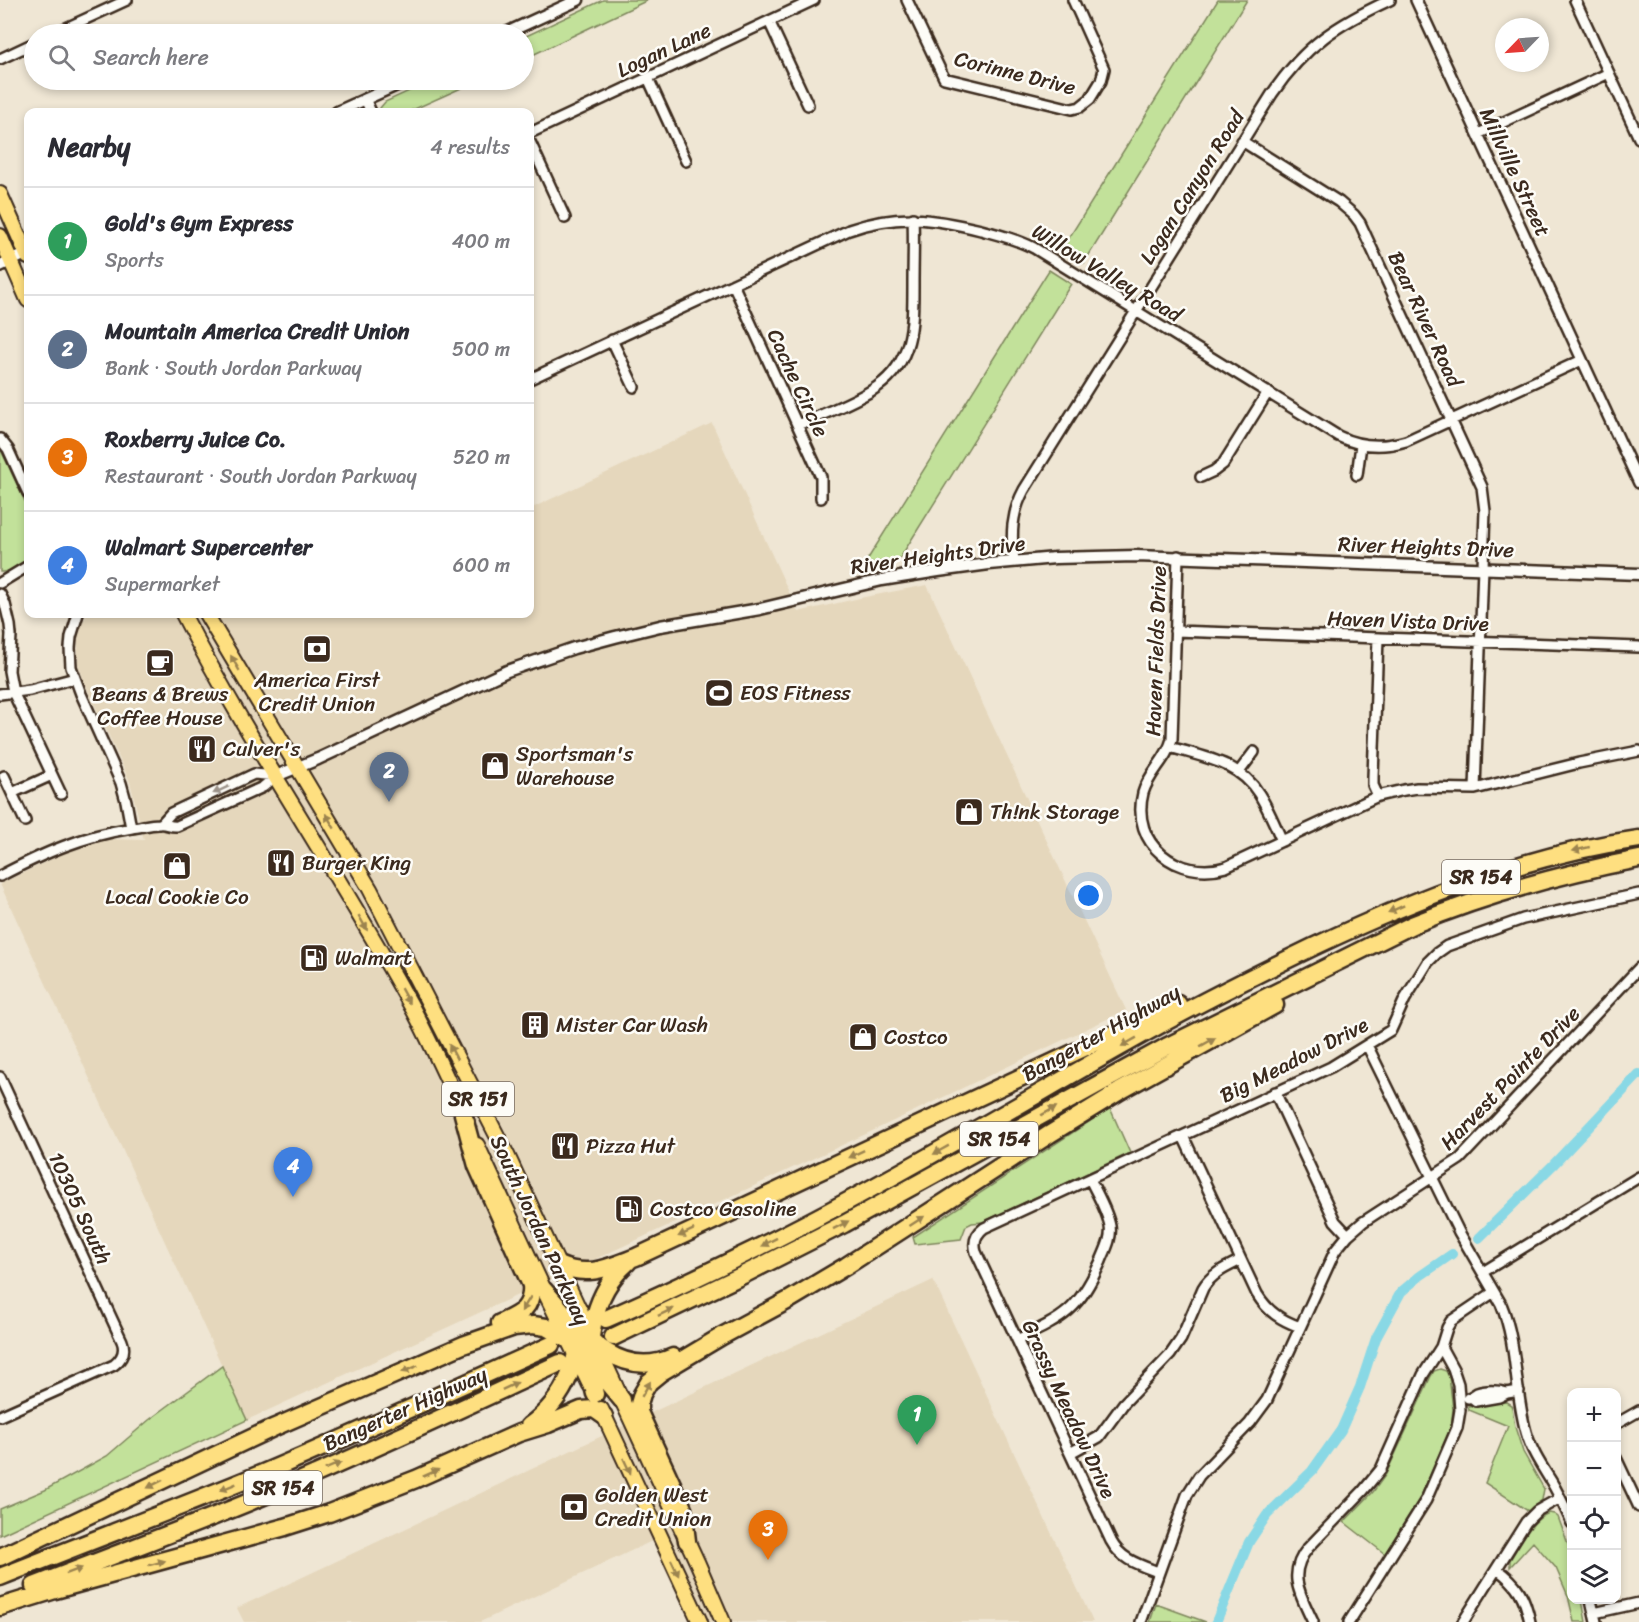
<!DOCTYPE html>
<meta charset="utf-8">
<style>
body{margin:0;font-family:Sriracha,sans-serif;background:#f7f7f7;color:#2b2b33}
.controls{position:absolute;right:18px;bottom:18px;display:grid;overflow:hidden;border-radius:12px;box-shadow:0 3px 9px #0003}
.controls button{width:54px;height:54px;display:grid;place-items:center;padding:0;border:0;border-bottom:2px solid #e1e1e2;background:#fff;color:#2b2b33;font:30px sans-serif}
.compass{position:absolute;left:1495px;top:18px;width:54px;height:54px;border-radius:50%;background:#fff;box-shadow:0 3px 9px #0003;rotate:245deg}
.you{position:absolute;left:1089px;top:896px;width:21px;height:21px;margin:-15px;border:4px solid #fff;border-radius:50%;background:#1a73e8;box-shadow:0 0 0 9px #1a73e833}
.badge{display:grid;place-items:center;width:39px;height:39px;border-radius:50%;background:#3b2a1e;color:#fff;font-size:20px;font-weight:700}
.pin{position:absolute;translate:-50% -50px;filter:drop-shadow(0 2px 3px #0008)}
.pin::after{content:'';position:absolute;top:32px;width:21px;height:18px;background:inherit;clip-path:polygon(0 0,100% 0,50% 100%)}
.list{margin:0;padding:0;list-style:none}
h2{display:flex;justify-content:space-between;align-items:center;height:78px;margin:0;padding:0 24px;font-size:26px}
h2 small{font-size:20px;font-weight:400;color:#7c7c81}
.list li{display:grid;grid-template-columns:39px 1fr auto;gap:18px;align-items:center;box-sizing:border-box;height:108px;padding:0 24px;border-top:2px solid #e1e1e2}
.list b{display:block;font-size:22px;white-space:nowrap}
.list p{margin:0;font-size:20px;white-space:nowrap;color:#7c7c81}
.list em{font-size:20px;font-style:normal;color:#7c7c81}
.icon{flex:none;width:33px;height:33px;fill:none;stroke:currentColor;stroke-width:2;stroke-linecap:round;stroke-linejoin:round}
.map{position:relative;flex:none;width:1639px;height:1622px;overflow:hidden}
.search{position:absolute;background:#fff;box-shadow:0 3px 9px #0003;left:24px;top:24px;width:510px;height:66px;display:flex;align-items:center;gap:15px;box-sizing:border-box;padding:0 21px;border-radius:33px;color:#7c7c81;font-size:22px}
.panel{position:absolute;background:#fff;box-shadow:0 3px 9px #0003;left:24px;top:108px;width:510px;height:510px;border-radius:12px}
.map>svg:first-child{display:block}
.built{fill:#e5d7bc}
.green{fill:#c2e19a;stroke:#7e865c;stroke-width:1.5}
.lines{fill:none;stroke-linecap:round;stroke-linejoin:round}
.canal{stroke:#89d8e5;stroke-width:10}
.minor-casing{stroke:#3b2a1e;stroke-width:14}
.tertiary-casing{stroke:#3b2a1e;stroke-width:15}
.primary-casing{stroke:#3b2a1e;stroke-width:18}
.motorway-casing{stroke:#3b2a1e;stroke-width:21}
.minor{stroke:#fdfcf7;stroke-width:9}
.tertiary{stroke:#fdfcf7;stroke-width:10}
.primary{stroke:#fedf80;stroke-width:14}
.motorway{stroke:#fedf80;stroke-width:16}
.oneway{fill:#9c844f}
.oneway2{fill:#9c938a}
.labels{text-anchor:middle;stroke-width:5;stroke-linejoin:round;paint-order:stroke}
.shield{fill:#fdfcf7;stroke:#75695f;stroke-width:1.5}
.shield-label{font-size:20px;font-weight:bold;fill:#3b2a1e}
.street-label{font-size:21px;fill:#3b2a1e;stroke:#fdfcf7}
.poi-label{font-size:21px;fill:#3b2a1e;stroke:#fdfcf7;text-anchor:start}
</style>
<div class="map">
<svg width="1639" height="1622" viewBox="0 0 1639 1622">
<rect width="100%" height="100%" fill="#efe6d4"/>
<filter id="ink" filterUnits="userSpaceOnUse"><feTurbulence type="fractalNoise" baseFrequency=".0167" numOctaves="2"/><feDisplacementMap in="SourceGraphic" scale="12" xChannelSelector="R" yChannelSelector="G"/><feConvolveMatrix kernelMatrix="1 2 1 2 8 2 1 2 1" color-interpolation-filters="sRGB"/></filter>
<g filter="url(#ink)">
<path class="built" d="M 712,423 L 798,612 L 860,598 L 927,585 L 1126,1010 L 866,1134 L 247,1420 L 0,884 L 60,855 L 87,845 L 109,839 L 144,840 L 130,782 L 87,688 L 78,665 L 78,637 L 82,624 L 87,614 L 530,614 L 530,509 Z
M 933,1280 L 1093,1622 L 690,1622 L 652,1541 L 480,1622 L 244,1622 L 237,1608 Z"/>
<path class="green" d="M 603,0 L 648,0 L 524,59 L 524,37 Z
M 1218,0 L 1247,0 L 1084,263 L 1062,249 Z
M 433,80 L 479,80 L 408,112 L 380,112 L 380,108 L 385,102 Z
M 1049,270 L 1071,284 L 900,558 L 864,565 Z
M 0,448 L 28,508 L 28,557 C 22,565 10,573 0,572 Z
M 1110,1108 L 1130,1153 L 983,1222 L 972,1223 L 966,1226 L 961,1239 L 915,1244 L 913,1237 Z
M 222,1366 L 247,1420 L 0,1535 L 0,1509 L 45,1490 L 107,1456 L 149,1420 Z
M 1440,1369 L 1446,1371 L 1449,1377 L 1453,1409 L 1451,1427 L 1421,1496 L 1385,1554 L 1344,1522 L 1373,1492 L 1386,1474 L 1431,1376 L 1434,1371 Z
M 1506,1402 L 1511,1405 L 1512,1408 L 1515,1427 L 1523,1452 L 1544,1489 L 1542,1500 L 1528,1511 L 1485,1483 L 1508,1426 L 1469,1410 L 1468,1406 Z
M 1549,1513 L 1554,1514 L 1558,1517 L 1571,1552 L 1572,1600 L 1582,1600 L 1586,1622 L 1574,1622 L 1568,1596 L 1556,1568 L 1533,1542 L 1510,1567 L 1510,1560 C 1520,1545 1530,1520 1549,1513 Z
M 1156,1604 L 1206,1622 L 1150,1622 Z"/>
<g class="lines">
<path class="canal" d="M 1479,1238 L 1553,1165 L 1639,1074
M 1216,1622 L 1249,1542 L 1267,1515 L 1312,1471 L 1341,1430 L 1360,1387 L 1376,1338 L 1401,1292 L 1420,1276 L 1452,1254"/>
<g class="minor-casing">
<path id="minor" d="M 907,0 L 944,78 L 1072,109 L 1080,107 L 1090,99 L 1101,81 L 1104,69 L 1073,0
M 1416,0 L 1639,483
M 1575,0 L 1639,138
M 769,21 L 808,105
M 53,34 L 127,0
M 0,59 L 34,43
M 648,78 L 686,161
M 365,99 L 371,112
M 530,133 L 814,0
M 1478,134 L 1609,73
M 1242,141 L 1339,202 L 1354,215 L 1360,223 L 1482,487 L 1485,511 L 1475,789
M 530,142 L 565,218
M 733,284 L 821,477 L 821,498
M 612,340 L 634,387
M 530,379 L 849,230 C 899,213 931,218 981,230 C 999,235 1017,239 1034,248 L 1338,436 C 1360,447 1382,448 1406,441 L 1582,360
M 798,425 C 822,414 856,402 877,387 C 914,361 913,323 913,283 C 913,261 914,240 913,218
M 0,439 L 8,449 L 28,493
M 1357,475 L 1361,445
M 1201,477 L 1214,471 L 1223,464 L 1268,392
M 1178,556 L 1172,739 C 1167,760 1149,772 1143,793 C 1130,844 1178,881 1226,867 L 1378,796 L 1404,790 L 1417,788 L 1475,789 L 1579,763 L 1639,751
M 1014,561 C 1011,535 1011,514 1024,490 L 1272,94 C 1305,45 1338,24 1390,0
M 0,583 L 28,566
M 0,594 L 5,604 L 10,625 L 11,635 L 9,671 L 13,692 L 61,794
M 78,614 L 71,637 L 70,648 L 71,667 L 81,694 L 121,783 L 126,801 L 131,828
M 1175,631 L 1639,647
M 1378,638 L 1373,777 L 1373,785 L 1378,796
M 0,694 L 30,690 L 75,678
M 1170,747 C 1203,757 1240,762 1259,794 C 1268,808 1275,825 1282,841
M 1239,772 L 1254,752
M 4,776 L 25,821
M 12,793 L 52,775
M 162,823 L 171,813 L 254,774 L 276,776
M 0,876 C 44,853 82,836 132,828 C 141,827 150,824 159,824 C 166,823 170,827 177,826 L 263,787 L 276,776
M 1367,1045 L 1459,1232 L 1501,1304 C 1518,1345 1514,1389 1526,1432 C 1531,1450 1541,1465 1551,1481 C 1559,1494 1565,1508 1572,1523
M 0,1077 L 122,1341 C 126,1351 122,1359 114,1365 L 0,1416
M 1275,1092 L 1335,1221 L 1348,1235
M 1183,1136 L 1257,1294 C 1268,1312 1281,1320 1300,1327
M 1483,1272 L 1639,1177
M 1017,1340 C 1065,1317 1078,1311 1101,1261 C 1106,1249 1112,1238 1110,1226 C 1107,1210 1097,1194 1090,1179
M 1471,1397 L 1476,1401 L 1499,1397 L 1507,1393 L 1519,1391
M 1468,1398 C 1471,1397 1474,1395 1477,1393 C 1485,1390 1498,1390 1507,1393
M 1616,1424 L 1639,1411
M 1070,1453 L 1099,1437 L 1124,1403 L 1170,1355 L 1181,1339 L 1203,1288 C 1212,1273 1227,1267 1241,1260
M 1616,1458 L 1639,1507
M 1497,1569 C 1518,1584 1525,1597 1530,1622
M 1158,1572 C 1140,1565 1121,1560 1111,1541 L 976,1252 C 973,1242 976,1234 984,1228 L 1331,1067 L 1391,1030 L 1405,999 L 1428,962 L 1437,953 L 1447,946 L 1523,919 L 1639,894
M 1591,1600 L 1596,1622
M 1594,1613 L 1639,1603
M 1141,1622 L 1187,1495 L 1199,1476 L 1250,1423 L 1267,1400 L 1335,1251 L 1348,1235 L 1363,1222 L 1460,1159 L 1639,968
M 1313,1622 C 1301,1596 1286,1574 1308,1548 L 1363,1491 L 1381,1469 L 1423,1375 L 1441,1347 L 1447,1328 L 1451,1321 L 1494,1292
M 1349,1622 L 1426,1500 L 1457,1428 L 1460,1410 L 1458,1384 L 1453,1369 L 1441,1347
M 1463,1622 L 1526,1522 L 1537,1511 L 1560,1498"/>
</g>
<g class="tertiary-casing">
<path id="tertiary" d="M 504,34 L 578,0
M 337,112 L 408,80
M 0,266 L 28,253
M 276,776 L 318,759 L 507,671 L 574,648 L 615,637 L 660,626 L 760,609 L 882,580 L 938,571 L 989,564 L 1055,558 L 1136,556 L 1639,574"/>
</g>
<g class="primary-casing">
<path id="primary" d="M 0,194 L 28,257
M 0,236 L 28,300
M 183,614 C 253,750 341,876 414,1011 C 433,1047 450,1085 467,1122
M 206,614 L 370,889 L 507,1155 L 584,1320
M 477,1145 L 544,1290 L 590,1385
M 595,1342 L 698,1564 L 723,1622
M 601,1409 L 700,1622"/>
</g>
<g class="motorway-casing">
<path id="motorway" d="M 463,1114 L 477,1166 L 531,1285 C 533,1309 519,1314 500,1323
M 558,1265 C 588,1278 607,1268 636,1257 L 1178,1004
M 544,1290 C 577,1327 616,1383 673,1357
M 606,1319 C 651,1299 697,1278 741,1256 C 814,1221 884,1182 954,1142 C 1013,1109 1070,1075 1129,1042 C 1189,1008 1251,977 1313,947 C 1417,898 1524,855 1639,839
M 613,1337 L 743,1275 L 844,1224 L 1166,1047 L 1412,925 C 1485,895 1561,874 1639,859
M 595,1394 C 583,1350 591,1294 628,1262
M 529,1426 C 568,1397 580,1359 580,1312
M 687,1541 L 683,1508 L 639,1412 L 639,1404 L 642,1394 L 649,1382 L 660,1373 L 722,1336 L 789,1300 L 846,1266 L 1050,1134 L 1120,1091 L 1275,1005
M 0,1557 L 275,1427 L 463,1345 L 514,1327 L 533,1325 L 546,1327 L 569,1340 L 586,1357 L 622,1400
M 0,1577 C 88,1542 176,1509 263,1473 C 360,1432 455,1388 551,1345
M 34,1586 C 122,1552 211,1519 297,1482 C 386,1444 473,1403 560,1363
M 0,1607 L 55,1590 L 285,1527 L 329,1513 L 416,1479 L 519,1433 L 548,1424 L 581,1410 L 594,1409 L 604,1416"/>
</g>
<use href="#minor" class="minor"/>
<use href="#tertiary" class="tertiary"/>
<use href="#primary" class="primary"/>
<use href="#motorway" class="motorway"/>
</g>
<defs><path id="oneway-solid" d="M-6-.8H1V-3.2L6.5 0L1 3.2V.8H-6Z" transform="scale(1.5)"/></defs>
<g class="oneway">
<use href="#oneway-solid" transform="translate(235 663) rotate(-120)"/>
<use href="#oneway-solid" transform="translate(330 821) rotate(-121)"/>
<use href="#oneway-solid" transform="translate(1581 849) rotate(167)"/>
<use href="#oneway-solid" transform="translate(1396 909) rotate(156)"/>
<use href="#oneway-solid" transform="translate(363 923) rotate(60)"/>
<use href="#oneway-solid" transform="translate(405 996) rotate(61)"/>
<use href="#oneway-solid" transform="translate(1129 1042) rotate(151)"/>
<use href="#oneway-solid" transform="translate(1208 1042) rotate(-29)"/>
<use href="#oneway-solid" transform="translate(453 1052) rotate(-118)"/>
<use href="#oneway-solid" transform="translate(1049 1111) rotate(-29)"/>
<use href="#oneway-solid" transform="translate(941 1150) rotate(151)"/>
<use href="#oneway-solid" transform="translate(856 1154) rotate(155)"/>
<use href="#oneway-solid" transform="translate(917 1221) rotate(-33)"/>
<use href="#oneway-solid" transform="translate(841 1225) rotate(-27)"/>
<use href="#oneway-solid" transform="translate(686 1233) rotate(155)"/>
<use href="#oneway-solid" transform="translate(769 1242) rotate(153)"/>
<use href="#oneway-solid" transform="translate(526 1304) rotate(122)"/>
<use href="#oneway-solid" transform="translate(666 1312) rotate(-25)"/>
<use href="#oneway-solid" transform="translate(410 1369) rotate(157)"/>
<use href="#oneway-solid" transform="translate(510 1386) rotate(-25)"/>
<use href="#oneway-solid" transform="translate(646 1389) rotate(-60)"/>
<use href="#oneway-solid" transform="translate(333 1466) rotate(-23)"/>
<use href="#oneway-solid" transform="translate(627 1466) rotate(65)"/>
<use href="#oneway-solid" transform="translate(431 1473) rotate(-24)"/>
<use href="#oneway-solid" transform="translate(155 1484) rotate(153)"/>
<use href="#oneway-solid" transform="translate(228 1487) rotate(158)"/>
<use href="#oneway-solid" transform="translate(157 1563) rotate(-15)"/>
<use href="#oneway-solid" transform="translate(675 1568) rotate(65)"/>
<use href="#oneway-solid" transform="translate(74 1571) rotate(-21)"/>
</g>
<use class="oneway2" href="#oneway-solid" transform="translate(221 790) rotate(155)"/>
</g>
<defs>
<g id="bank-square" transform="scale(1.5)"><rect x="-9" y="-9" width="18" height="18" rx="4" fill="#3b2a1e" stroke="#fdfcf7"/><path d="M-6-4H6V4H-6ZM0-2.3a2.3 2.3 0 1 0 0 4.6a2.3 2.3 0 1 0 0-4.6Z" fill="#fff"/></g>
<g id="cafe-square" transform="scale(1.5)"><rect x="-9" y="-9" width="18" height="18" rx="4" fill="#3b2a1e" stroke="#fdfcf7"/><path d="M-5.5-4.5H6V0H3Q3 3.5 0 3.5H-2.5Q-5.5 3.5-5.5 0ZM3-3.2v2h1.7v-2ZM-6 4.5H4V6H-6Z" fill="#fff"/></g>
<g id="stadium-square" transform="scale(1.5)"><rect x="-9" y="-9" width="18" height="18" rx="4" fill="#3b2a1e" stroke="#fdfcf7"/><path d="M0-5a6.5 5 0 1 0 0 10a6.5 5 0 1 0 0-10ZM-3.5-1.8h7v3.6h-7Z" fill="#fff"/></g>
<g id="restaurant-square" transform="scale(1.5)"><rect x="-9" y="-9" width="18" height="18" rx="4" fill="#3b2a1e" stroke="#fdfcf7"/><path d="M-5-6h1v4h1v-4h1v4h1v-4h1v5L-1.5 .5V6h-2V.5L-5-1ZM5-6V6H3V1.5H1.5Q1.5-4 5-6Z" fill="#fff"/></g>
<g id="shop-square" transform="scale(1.5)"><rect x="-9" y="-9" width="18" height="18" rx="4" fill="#3b2a1e" stroke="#fdfcf7"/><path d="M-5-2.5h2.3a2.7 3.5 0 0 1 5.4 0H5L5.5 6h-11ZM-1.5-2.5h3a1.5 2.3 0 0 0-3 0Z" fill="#fff"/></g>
<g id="fuel-square" transform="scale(1.5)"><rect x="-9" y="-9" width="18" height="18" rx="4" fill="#3b2a1e" stroke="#fdfcf7"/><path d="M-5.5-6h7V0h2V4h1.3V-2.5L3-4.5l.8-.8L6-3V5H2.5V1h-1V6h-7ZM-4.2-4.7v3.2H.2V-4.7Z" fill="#fff"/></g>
<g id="building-square" transform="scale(1.5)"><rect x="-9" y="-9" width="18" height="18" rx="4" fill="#3b2a1e" stroke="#fdfcf7"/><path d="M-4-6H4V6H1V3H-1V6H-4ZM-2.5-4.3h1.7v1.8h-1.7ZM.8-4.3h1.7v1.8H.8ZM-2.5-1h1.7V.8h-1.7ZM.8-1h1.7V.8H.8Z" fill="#fff"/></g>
</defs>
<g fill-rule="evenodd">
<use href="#bank-square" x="317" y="649"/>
<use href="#cafe-square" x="160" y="663"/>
<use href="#stadium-square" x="719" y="693"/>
<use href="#restaurant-square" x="202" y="749"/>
<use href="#shop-square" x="495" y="766"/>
<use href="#shop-square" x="969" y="812"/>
<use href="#restaurant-square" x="281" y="863"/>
<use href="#shop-square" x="177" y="866"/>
<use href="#fuel-square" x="314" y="958"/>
<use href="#building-square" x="535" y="1025"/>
<use href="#shop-square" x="863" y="1037"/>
<use href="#restaurant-square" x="565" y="1146"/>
<use href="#fuel-square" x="629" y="1209"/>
<use href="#bank-square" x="574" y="1507"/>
</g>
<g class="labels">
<g class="shield">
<rect x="1442" y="860" width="78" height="34" rx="4.5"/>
<rect x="442" y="1082" width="72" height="34" rx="4.5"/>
<rect x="960" y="1122" width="78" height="34" rx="4.5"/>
<rect x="244" y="1471" width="78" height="34" rx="4.5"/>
</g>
<g class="shield-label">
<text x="1481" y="884">SR 154</text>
<text x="478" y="1106">SR 151</text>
<text x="999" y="1146">SR 154</text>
<text x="283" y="1495">SR 154</text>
</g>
<g class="street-label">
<text transform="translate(664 50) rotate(-25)" y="7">Logan Lane</text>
<text transform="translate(1015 73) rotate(14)" y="7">Corinne Drive</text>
<text transform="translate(1515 172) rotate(65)" y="7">Millville Street</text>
<text transform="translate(1192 187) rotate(-58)" y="7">Logan Canyon Road</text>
<text transform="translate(1107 273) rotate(31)" y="7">Willow Valley Road</text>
<text transform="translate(1425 319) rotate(65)" y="7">Bear River Road</text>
<text transform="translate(798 383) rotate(65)" y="7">Cache Circle</text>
<text transform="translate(1426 547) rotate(2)" y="7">River Heights Drive</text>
<text transform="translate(938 555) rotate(-8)" y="7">River Heights Drive</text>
<text transform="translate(1408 621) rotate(2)" y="7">Haven Vista Drive</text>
<text transform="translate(1156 651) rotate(-88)" y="7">Haven Fields Drive</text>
<text transform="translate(1101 1033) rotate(-29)" y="7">Bangerter Highway</text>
<text transform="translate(1294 1060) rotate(-27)" y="7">Big Meadow Drive</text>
<text transform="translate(1510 1078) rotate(-46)" y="7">Harvest Pointe Drive</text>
<text transform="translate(80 1208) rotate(65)" y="7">10305 South</text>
<text transform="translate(540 1230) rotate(65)" y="7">South Jordan Parkway</text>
<text transform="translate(405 1409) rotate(-24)" y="7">Bangerter Highway</text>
<text transform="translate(1069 1409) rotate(65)" y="7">Grassy Meadow Drive</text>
</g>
<g class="poi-label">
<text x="317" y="687" text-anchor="middle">America First<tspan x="317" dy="24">Credit Union</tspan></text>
<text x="740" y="700">EOS Fitness</text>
<text x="160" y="701" text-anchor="middle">Beans &amp; Brews<tspan x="160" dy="24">Coffee House</tspan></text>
<text x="223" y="756">Culver's</text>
<text x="516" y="761">Sportsman's<tspan x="516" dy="24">Warehouse</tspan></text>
<text x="990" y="819">Th!nk Storage</text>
<text x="302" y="870">Burger King</text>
<text x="177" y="904" text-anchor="middle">Local Cookie Co</text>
<text x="335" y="965">Walmart</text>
<text x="556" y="1032">Mister Car Wash</text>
<text x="884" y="1044">Costco</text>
<text x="586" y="1153">Pizza Hut</text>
<text x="650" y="1216">Costco Gasoline</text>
<text x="595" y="1502">Golden West<tspan x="595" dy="24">Credit Union</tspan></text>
</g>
</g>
</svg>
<div class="controls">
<button>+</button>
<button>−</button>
<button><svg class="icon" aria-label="locate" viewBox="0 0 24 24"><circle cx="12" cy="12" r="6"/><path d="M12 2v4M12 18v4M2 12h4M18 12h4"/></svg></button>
<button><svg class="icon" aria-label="layers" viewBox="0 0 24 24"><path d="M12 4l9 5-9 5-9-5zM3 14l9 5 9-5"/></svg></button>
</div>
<svg class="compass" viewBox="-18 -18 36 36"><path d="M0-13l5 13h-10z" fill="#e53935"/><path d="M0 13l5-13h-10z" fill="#7c7c81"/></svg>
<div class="you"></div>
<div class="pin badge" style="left:917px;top:1445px;background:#2e9e5b">1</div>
<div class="pin badge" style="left:389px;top:802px;background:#5c6f8a">2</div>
<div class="pin badge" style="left:768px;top:1560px;background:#e8710a">3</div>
<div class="pin badge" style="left:293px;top:1197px;background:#3f7fe0">4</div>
<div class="search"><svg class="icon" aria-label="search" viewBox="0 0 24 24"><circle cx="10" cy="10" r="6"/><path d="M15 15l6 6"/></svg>Search here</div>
<section class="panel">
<h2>Nearby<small>4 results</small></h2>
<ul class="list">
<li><span class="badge" style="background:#2e9e5b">1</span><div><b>Gold's Gym Express</b><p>Sports</p></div><em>400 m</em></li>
<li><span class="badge" style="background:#5c6f8a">2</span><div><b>Mountain America Credit Union</b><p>Bank · South Jordan Parkway</p></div><em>500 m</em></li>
<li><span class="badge" style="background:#e8710a">3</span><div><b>Roxberry Juice Co.</b><p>Restaurant · South Jordan Parkway</p></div><em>520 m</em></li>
<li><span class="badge" style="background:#3f7fe0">4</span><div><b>Walmart Supercenter</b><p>Supermarket</p></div><em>600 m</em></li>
</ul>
</section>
</div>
